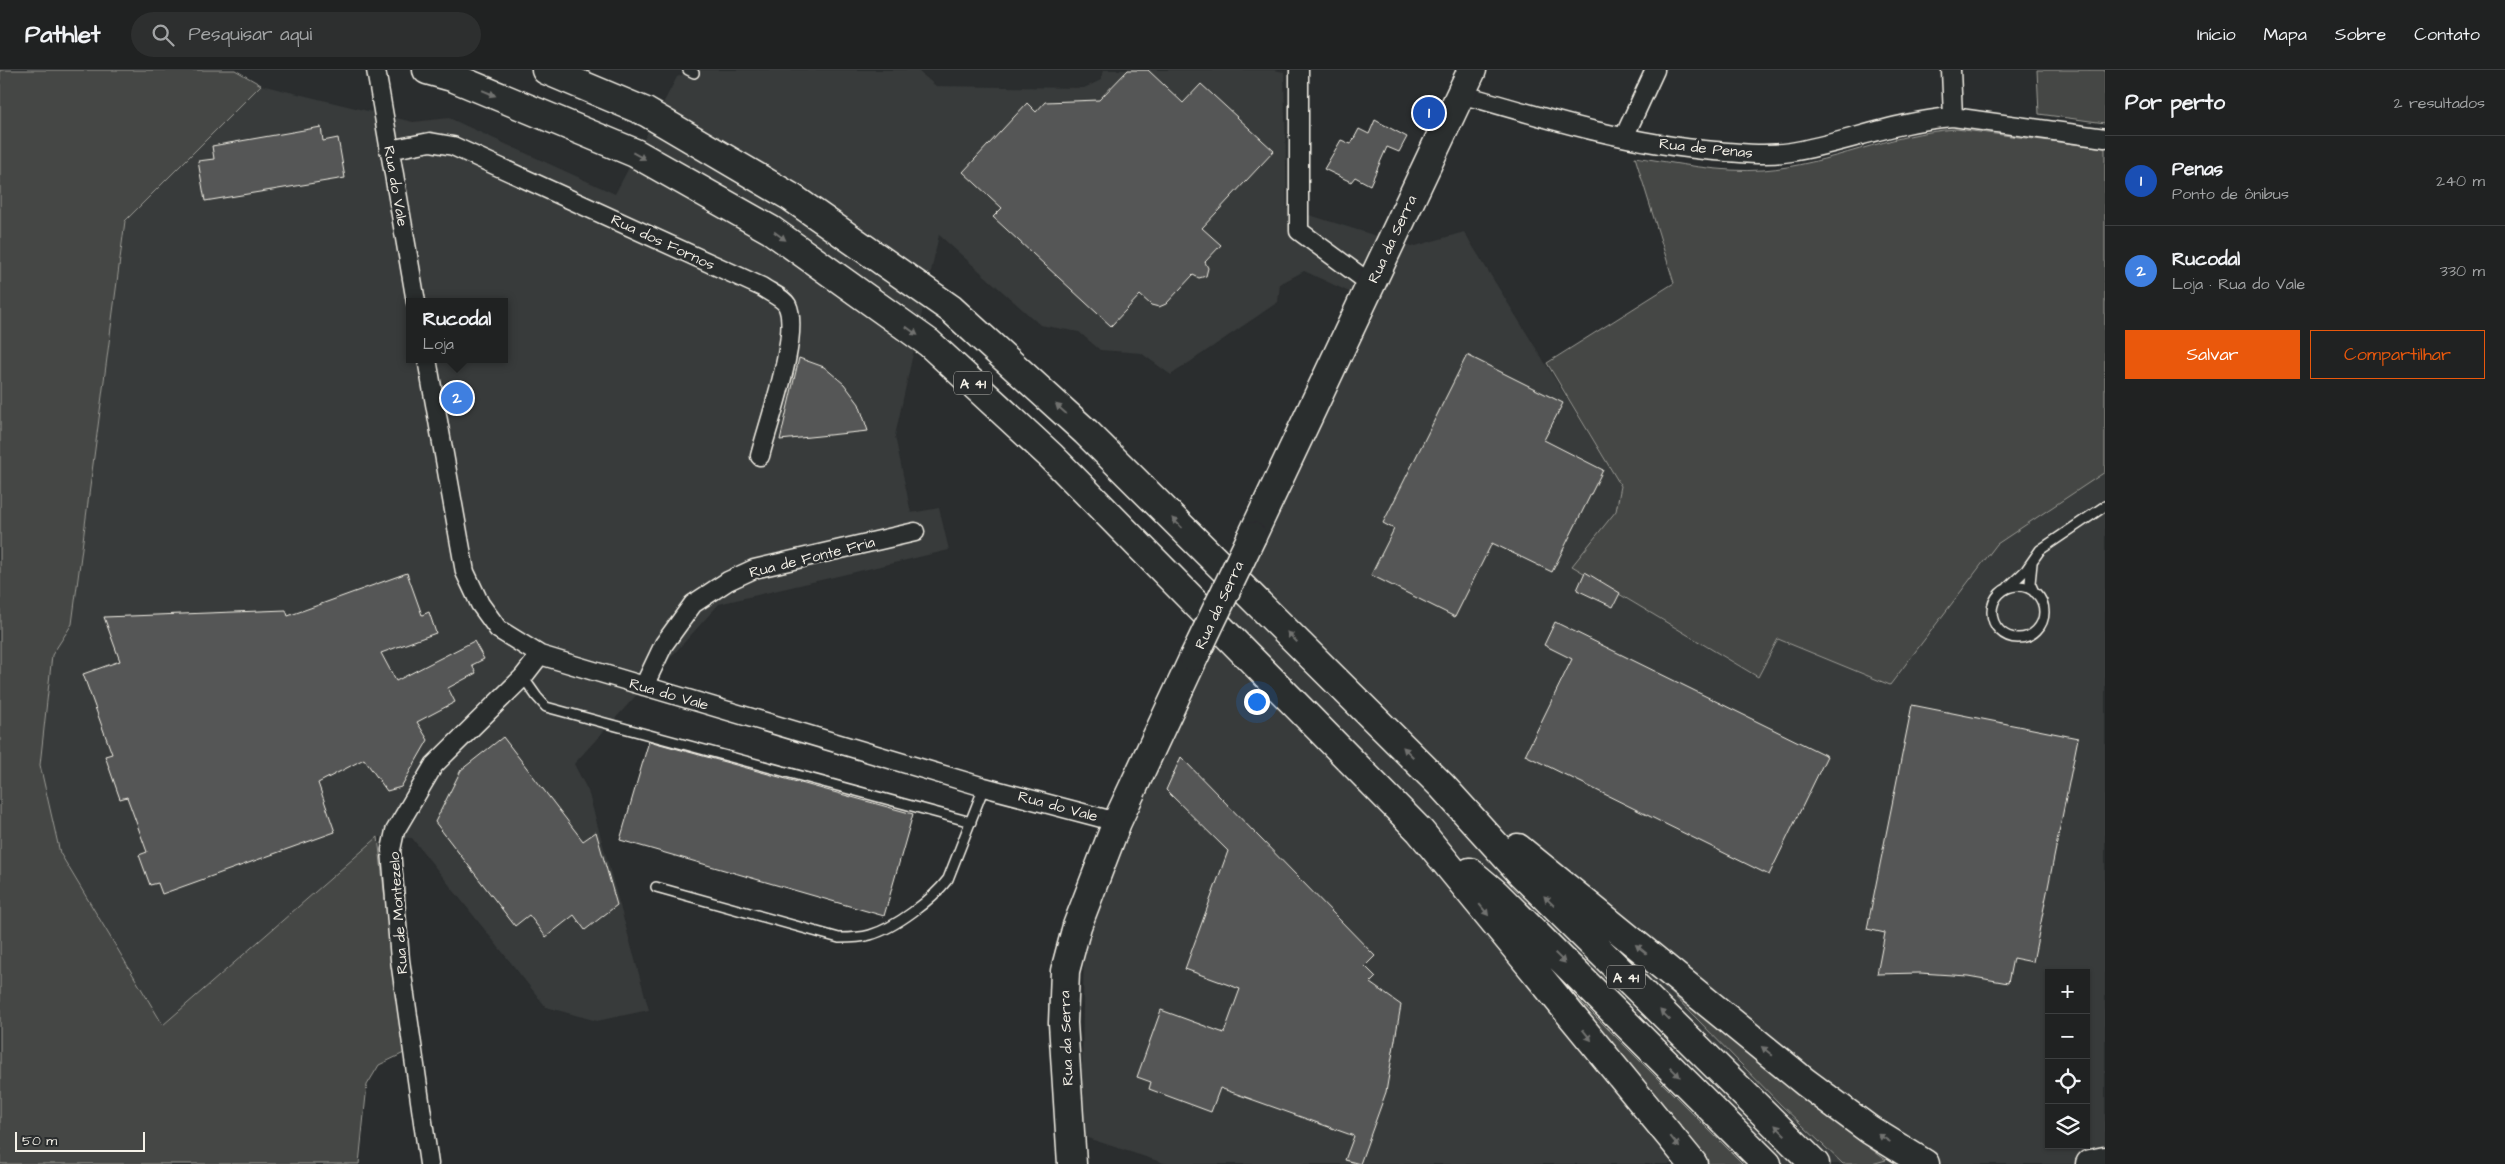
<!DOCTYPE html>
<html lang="pt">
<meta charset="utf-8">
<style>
body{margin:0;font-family:"Architects Daughter",sans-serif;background:#2d2f2f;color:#f1f3f6}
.controls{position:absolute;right:15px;bottom:15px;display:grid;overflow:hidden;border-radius:0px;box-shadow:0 1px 4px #0004}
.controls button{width:45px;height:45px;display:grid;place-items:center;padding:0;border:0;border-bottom:1px solid #3d3f40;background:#202222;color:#f1f3f6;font:25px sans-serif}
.scale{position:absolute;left:15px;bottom:12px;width:130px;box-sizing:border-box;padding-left:5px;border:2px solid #f4f1e8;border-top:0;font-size:14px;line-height:18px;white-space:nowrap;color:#f4f1e8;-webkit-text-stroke:4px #2a2d2e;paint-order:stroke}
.you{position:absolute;left:1256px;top:631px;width:18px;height:18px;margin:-12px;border:4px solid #fff;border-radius:50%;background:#1a73e8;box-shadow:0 0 0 8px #1a73e833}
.badge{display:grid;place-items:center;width:32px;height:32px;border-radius:50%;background:#ea580c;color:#fff;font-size:16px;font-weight:700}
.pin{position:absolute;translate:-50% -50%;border:2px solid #fff;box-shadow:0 1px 5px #0006}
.popup{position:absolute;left:406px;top:228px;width:102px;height:65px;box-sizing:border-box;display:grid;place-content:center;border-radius:0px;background:#202222;filter:drop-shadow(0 1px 4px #0005);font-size:16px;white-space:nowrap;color:#a2a4a5}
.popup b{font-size:19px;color:#f1f3f6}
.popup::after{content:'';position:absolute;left:50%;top:100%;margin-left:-10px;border:10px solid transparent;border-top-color:#202222}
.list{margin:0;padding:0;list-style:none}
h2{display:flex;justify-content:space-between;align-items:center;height:65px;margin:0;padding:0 20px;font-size:21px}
h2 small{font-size:16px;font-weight:400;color:#a2a4a5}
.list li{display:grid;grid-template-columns:32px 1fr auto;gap:15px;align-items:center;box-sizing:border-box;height:90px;padding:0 20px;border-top:1px solid #3d3f40}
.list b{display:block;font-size:19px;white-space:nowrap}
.list p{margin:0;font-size:16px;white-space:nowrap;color:#a2a4a5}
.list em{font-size:16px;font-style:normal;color:#a2a4a5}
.actions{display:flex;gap:10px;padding:15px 20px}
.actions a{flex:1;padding:11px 0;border:1px solid #ea580c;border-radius:0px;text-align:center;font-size:18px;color:#ea580c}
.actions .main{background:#ea580c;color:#fff}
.icon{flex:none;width:28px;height:28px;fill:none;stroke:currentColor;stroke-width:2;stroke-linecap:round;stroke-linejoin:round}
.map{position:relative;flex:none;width:2105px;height:1094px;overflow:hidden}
header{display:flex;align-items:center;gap:30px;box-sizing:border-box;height:70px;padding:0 25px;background:#202222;border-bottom:1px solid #3d3f40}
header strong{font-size:24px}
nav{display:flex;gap:28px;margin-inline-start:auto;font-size:18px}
.search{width:350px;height:45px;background:#2d2f2f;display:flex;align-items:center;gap:12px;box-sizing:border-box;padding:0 18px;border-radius:28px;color:#a2a4a5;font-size:19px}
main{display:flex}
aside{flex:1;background:#202222}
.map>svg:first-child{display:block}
.built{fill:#373a3a;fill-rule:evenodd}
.green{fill:#444645;stroke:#9c9c96}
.building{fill:#555756;stroke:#f4f1e8}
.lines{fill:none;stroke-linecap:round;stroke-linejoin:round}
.service-casing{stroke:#f4f1e8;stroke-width:12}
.minor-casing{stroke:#f4f1e8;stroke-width:21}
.primary-casing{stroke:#f4f1e8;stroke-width:31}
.motorway-casing{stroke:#f4f1e8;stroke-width:31}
.service{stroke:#2a2d2e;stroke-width:9}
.minor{stroke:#2a2d2e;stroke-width:18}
.primary{stroke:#2a2d2e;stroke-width:28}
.motorway{stroke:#2a2d2e;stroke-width:28}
.primary-bridge-casing{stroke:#f4f1e8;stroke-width:31;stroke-linecap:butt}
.primary-bridge{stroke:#2a2d2e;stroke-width:28}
.oneway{fill:#71726f}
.labels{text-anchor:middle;stroke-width:5;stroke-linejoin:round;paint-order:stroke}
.shield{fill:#2a2d2e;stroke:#b7b6b0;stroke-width:1}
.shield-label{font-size:14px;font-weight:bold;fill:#f4f1e8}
.street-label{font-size:15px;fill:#f4f1e8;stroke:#2a2d2e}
</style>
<header>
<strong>Pathlet</strong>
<div class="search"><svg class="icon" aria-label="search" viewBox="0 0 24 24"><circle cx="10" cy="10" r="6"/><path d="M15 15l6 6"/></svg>Pesquisar aqui</div>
<nav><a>Início</a><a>Mapa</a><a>Sobre</a><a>Contato</a></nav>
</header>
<main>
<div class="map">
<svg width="2105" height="1094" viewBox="0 0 2105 1094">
<rect width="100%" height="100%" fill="#2a2d2e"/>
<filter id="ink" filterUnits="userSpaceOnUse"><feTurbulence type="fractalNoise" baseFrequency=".02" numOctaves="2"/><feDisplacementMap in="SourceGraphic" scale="10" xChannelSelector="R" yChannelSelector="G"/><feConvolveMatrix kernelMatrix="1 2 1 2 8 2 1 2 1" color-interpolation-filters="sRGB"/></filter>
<g filter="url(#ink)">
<path class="built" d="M 693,0 L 917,0 L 936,16 L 1084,18 L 1101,10 L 1103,0 L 1274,0 L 1284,2 L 1287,138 L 1412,177 L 1464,162 L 1621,416 L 1616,441 L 1572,496 L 1757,607 L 1778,569 L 1890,615 L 1997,474 L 2105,402 L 2105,1094 L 1167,1094 L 1081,1066 L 1084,868 L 1198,608 L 1375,234 L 1304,201 L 1280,214 L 1278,232 L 1171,305 L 1141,283 L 1100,280 L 1079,262 L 1040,255 L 939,165 L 895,366 L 911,443 L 939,438 L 949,480 L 719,534 L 574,694 L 588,721 L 649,940 L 597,951 L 546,937 L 412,768 L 378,767 L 163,955 L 60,783 L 40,695 L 52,585 L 72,553 L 125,151 L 261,15 L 413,52 L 449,48 L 615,124 L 677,7 ZM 410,232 L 504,232 L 504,289 L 410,289 ZM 2049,903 L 2086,903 L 2086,1075 L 2049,1075 Z"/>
<path class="green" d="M 0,0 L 235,0 L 261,15 L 125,151 L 72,554 L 52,585 L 40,695 L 60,783 L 163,955 L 378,767 L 391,881 L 406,982 L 379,995 L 367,1015 L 359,1094 L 0,1094 Z
M 2037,0 L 2105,0 L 2105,53 L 2039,44 Z
M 1956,59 L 2105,78 L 2105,402 L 1997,474 L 1890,615 L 1778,569 L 1758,607 L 1572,496 L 1616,441 L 1621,416 L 1547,293 L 1674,213 L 1635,87 C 1676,93 1721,103 1763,100 C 1829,95 1890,63 1956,59 Z
M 1555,906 L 1743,1094 L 1707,1094 L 1639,1015 Z
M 1657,908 L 1751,975 L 1843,1058 L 1886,1090 L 1872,1094 L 1843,1094 L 1781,1035 Z"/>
<path class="building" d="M 1128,0 L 1148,0 L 1183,33 L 1201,14 L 1274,81 L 1202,158 L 1221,175 L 1205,192 L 1208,198 L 1206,206 L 1199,208 L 1193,205 L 1166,234 L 1159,237 L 1151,235 L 1140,225 L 1111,256 L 993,147 L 1002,138 L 963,102 L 1027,33 L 1036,42 L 1045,32 L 1099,30 Z
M 1375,50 L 1407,67 L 1399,82 L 1387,77 L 1370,115 L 1355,107 L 1351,112 L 1324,99 L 1341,70 L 1351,74 L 1359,59 L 1369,64 Z
M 321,57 L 323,71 L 338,68 L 345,108 L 205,131 L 198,91 L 214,89 L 212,76 Z
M 1467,285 L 1563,333 L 1544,370 L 1603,400 L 1552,502 L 1492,473 L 1455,547 L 1371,505 L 1394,459 L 1383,453 Z
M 799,288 L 824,297 L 844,314 L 859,334 L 868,361 L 780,370 Z
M 1585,502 L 1620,523 L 1613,537 L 1577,520 Z
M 407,503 L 422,545 L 429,542 L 436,563 L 381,583 L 396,611 L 474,571 L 484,589 L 472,595 L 476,603 L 448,618 L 455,632 L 417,652 L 428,670 L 401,717 L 387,721 L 364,689 L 318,713 L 335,762 L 162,824 L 158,813 L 150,815 L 139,785 L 147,782 L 127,727 L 120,729 L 105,686 L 112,684 L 83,604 L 120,591 L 104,547 L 286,540 L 288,546 Z
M 1555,552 L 1827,686 L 1769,805 L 1525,685 L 1572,589 L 1544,575 Z
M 1912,635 L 2078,668 L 2033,892 L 2013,888 L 2008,913 L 1968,906 L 1920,903 L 1877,904 L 1885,863 L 1867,859 Z
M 503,667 L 583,771 L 596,762 L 617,835 L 585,860 L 574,845 L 546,867 L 529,845 L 515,856 L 435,752 L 461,700 Z
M 649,671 L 913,744 L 884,846 L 620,770 Z
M 1181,687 L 1375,886 L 1365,896 L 1376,907 L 1370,913 L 1401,935 L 1386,1022 L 1360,1094 L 1345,1090 L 1354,1066 L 1220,1018 L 1211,1042 L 1149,1019 L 1151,1012 L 1137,1007 L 1161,940 L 1224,963 L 1240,919 L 1185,899 L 1228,781 L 1166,720 Z"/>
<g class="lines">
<g class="service-casing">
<path id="service" d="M 688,0 L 694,3
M 2032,493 L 2030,513 L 2034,522
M1992 542a26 26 0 1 1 52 0a26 26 0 1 1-52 0Z
M 2008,517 L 2026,500 L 2040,480 L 2105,436
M 523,607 L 537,627 L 546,637 L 971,752
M 656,817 L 839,868 C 849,868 860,868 870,865 C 895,858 932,830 948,809 L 984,717"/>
</g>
<g class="minor-casing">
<path id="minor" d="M 376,0 L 416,232
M 1299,0 L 1299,161 L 1371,214
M 1951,0 L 1953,47
M 1461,24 C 1544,48 1628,74 1715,81 C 1740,83 1766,86 1791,82 C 1845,73 1897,51 1953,47 L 2105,68
M 1624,67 L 1655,0
M 389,80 L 430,72 L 453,76 L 762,217 C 769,222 783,228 787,235 C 801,263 768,354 760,386
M 427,289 L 465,502 L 480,534 L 498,559 L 540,585 L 984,717 L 1117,752
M 644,616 L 664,574 L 693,534 L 728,511 L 754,499 L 915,462
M 429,1094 L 400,890 L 391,780 L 395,761 L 434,695 L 523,607 L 540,585"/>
</g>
<g class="primary-casing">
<path id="primary" d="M 1252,466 L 1472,0
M 1072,1094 L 1063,953 L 1065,901 L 1077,856 L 1117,752 L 1194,587
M 2090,1094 L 2105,1091"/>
</g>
<g class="motorway-casing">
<path id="motorway" d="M 427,0 L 452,7 L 635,83 L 771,160 L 929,273 L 1051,386 L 1420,761 L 1693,1094
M 546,0 L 646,42 L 791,127 L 951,239 L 1086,362 L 1442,716 L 1522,804 L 1815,1094
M 1518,778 L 1805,1012 L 1870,1060 L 1925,1094
M 1470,802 L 1495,823 L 1767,1094"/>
</g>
<use href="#service" class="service"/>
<use href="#minor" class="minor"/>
<use href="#primary" class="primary"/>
<use href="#motorway" class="motorway"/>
<g class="primary-bridge-casing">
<path id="primary-bridge" d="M 1194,587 L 1252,466"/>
</g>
<use href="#primary-bridge" class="primary-bridge"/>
</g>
<defs><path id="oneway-solid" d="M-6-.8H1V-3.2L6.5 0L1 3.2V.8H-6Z" transform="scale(1.25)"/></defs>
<g class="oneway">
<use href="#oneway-solid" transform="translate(489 23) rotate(23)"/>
<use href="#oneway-solid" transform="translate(639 86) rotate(28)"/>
<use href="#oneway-solid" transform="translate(780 166) rotate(36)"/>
<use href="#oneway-solid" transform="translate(912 261) rotate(36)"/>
<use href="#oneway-solid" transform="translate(1061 339) rotate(-138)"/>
<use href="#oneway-solid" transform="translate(1177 453) rotate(-135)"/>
<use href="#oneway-solid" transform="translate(1292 567) rotate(-135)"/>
<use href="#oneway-solid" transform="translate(1408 682) rotate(-135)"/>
<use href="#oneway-solid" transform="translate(1549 831) rotate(-135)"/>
<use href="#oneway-solid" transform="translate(1484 840) rotate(51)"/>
<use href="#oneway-solid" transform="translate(1641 879) rotate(-141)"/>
<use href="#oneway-solid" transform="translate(1560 888) rotate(45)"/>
<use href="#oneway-solid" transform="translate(1665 945) rotate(-135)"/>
<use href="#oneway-solid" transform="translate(1587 965) rotate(51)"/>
<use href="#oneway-solid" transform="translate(1767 981) rotate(-141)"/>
<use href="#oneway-solid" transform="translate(1675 1002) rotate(45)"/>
<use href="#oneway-solid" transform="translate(1780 1060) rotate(-135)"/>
<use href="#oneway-solid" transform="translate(1884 1068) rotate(-148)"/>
<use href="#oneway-solid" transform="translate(1675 1072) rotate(51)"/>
</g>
</g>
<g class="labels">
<g class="shield">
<rect x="954" y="301.5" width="38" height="23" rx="4"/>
<rect x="1607" y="895.5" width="38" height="23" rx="4"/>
</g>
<g class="shield-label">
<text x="973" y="318">A 41</text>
<text x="1626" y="912">A 41</text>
</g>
<g class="street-label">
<text transform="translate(1706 78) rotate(6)" y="5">Rua de Penas</text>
<text transform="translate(396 116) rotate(80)" y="5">Rua do Vale</text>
<text transform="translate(1392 169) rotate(-65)" y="5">Rua da Serra</text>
<text transform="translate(663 172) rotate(25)" y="5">Rua dos Fornos</text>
<text transform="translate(812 487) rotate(-14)" y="5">Rua de Fonte Fria</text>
<text transform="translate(1219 535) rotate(-65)" y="5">Rua da Serra</text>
<text transform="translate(669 624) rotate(16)" y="5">Rua do Vale</text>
<text transform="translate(1058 736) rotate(15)" y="5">Rua do Vale</text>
<text transform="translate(398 843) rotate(-94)" y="5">Rua de Montezelo</text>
<text transform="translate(1066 968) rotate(-92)" y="5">Rua da Serra</text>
</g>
</g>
</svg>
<div class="controls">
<button>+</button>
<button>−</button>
<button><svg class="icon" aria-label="locate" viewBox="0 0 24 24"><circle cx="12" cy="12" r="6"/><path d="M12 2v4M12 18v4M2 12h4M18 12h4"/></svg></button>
<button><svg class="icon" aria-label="layers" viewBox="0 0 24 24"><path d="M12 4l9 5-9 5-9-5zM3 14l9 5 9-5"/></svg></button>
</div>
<div class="scale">50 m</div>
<div class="you"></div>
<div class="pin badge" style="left:1429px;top:43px;background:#1a4fb4">1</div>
<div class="pin badge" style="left:457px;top:328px;background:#3f7fe0">2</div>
<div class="popup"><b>Rucodal</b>Loja</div>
</div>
<aside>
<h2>Por perto<small>2 resultados</small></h2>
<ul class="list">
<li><span class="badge" style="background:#1a4fb4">1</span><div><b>Penas</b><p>Ponto de ônibus</p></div><em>240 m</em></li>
<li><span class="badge" style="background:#3f7fe0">2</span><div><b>Rucodal</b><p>Loja · Rua do Vale</p></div><em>330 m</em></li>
</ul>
<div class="actions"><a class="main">Salvar</a><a>Compartilhar</a></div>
</aside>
</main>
